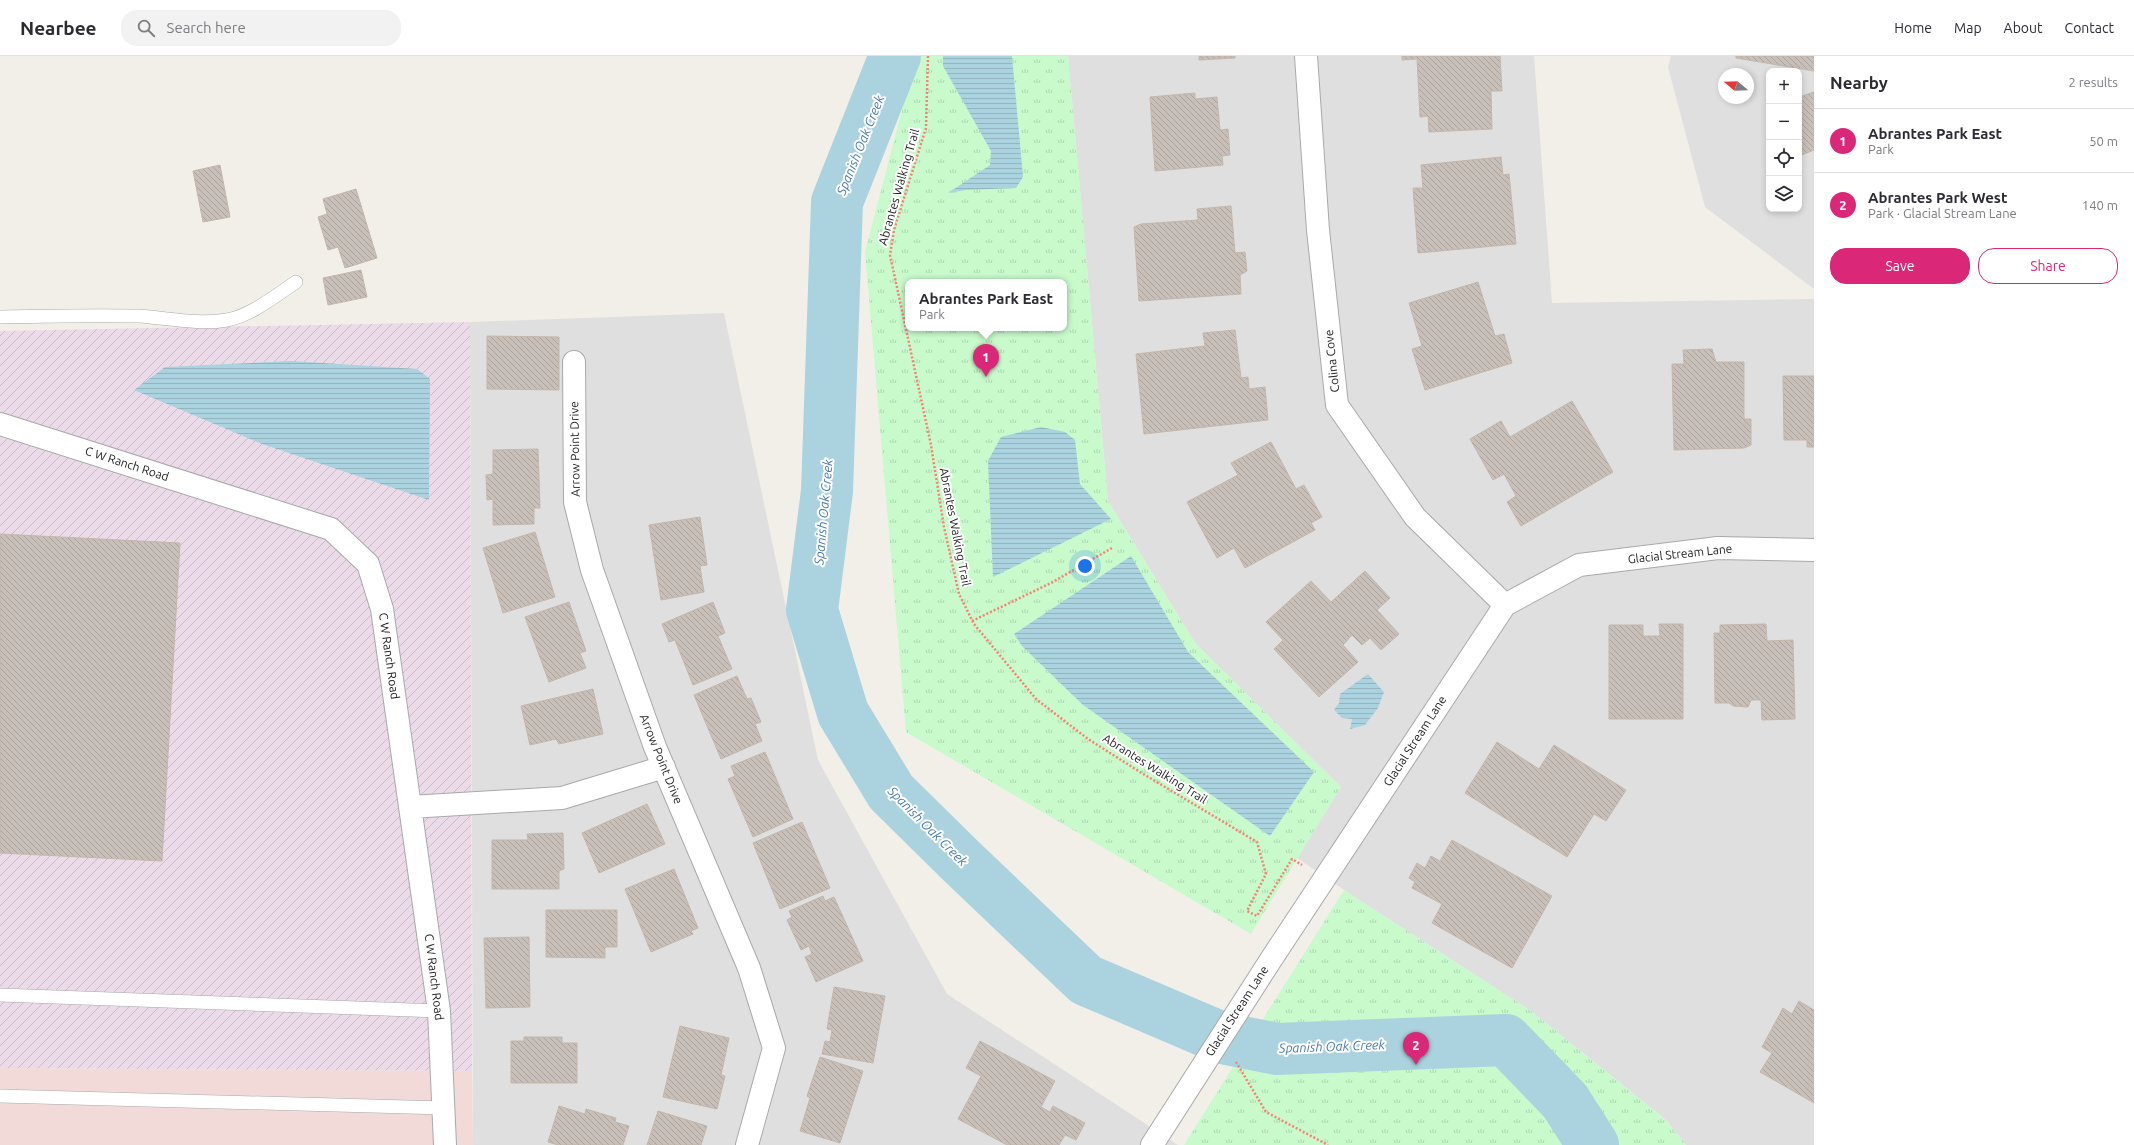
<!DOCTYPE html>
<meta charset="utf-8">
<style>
body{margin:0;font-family:Ubuntu,sans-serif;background:#f2f2f3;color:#2b2b33}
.controls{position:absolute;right:12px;top:12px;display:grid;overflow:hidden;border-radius:8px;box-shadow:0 2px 6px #0003}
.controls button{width:36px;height:36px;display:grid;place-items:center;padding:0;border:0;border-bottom:1px solid #e1e1e2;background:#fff;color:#2b2b33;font:20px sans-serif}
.compass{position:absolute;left:1718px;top:12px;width:36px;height:36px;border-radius:50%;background:#fff;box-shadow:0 2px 6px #0003;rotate:289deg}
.you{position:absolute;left:1085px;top:510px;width:14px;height:14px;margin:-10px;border:3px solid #fff;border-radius:50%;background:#1a73e8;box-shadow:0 0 0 6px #1a73e833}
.badge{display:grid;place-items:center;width:26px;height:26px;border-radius:50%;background:#db2777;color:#fff;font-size:13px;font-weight:700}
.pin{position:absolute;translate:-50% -33px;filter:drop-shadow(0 1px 2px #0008)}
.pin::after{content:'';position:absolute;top:21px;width:14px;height:12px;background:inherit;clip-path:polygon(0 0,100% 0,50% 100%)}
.popup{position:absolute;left:905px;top:223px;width:162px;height:52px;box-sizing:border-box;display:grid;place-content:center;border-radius:8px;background:#fff;filter:drop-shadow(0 1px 3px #0005);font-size:13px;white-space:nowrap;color:#7c7c81}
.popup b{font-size:15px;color:#2b2b33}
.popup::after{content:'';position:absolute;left:50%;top:100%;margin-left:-8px;border:8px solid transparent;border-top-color:#fff}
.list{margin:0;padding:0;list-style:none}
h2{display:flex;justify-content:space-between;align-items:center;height:52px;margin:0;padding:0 16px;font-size:17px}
h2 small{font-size:13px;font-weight:400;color:#7c7c81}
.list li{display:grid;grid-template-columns:26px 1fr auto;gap:12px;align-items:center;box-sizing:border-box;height:64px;padding:0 16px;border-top:1px solid #e1e1e2}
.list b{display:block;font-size:15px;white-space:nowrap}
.list p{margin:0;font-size:13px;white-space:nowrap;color:#7c7c81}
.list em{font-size:13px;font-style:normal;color:#7c7c81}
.actions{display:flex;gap:8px;padding:12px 16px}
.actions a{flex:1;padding:9px 0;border:1px solid #db2777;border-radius:16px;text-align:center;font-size:14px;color:#db2777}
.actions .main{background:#db2777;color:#fff}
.icon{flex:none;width:22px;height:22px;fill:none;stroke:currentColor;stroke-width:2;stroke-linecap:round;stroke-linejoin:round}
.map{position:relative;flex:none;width:1814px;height:1089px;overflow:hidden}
header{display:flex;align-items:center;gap:24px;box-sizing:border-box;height:56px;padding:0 20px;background:#fff;border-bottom:1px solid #e1e1e2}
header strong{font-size:19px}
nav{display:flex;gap:22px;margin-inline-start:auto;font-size:14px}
.search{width:280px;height:36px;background:#f2f2f3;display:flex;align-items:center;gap:10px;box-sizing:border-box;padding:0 14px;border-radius:16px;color:#7c7c81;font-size:15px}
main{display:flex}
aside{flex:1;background:#fff}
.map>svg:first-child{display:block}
.residential{fill:#e0dfdf;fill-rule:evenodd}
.commercial{fill:#f2dad9}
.industrial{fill:url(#industrial-furrows)}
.park{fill:url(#park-tufts);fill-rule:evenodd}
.water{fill:url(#water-rules)}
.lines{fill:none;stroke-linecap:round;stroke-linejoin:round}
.river{stroke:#aad3df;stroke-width:52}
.building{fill:url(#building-back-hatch);stroke:#c4b6ab}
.lane-casing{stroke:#a9a9a9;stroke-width:14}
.street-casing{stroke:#a9a9a9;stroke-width:24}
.path{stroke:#fa8072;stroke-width:2.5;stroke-dasharray:2 2;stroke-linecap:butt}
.lane{stroke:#fff;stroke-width:13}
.street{stroke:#fff;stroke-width:22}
.labels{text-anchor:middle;stroke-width:4;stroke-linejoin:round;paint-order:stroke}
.street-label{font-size:12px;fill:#222;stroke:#fff}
.water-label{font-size:13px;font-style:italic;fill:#4a7aab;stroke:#fff}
</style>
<header>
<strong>Nearbee</strong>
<div class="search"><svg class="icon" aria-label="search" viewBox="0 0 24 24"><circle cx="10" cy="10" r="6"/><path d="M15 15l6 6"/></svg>Search here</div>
<nav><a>Home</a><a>Map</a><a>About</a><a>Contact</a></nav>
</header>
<main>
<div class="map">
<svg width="1814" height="1089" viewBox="0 0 1814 1089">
<defs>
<pattern id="industrial-furrows" width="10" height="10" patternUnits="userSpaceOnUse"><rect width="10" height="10" fill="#ebdbe8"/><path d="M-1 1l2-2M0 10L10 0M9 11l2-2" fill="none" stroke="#c9bcc7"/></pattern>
<pattern id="park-tufts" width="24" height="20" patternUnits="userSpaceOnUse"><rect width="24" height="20" fill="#c8facc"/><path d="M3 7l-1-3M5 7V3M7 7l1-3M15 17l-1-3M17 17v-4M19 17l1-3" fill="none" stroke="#acd6af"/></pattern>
<pattern id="water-rules" width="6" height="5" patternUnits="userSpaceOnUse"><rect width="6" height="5" fill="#aad3df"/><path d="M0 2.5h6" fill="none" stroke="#92b5bf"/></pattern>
<pattern id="building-back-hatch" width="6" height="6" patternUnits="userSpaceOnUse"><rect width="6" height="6" fill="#c7bfb8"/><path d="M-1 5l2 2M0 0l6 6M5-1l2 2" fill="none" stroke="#aba49e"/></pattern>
</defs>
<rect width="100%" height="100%" fill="#f2efe9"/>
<path class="residential" d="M 1068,0 L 1534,0 L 1552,247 L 1814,243 L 1814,1089 L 1686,1089 L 1666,1064 L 1531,955 L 1356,842 L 1297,802 L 1341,731 L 1195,587 L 1108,445 Z
M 1671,0 L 1814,0 L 1814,233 L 1705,151 L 1668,11 ZM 1769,15 L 1799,15 L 1799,153 L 1769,153 ZM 1724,18 L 1748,18 L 1748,42 L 1724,42 Z
M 724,257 L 818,704 L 947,938 L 1178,1089 L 473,1089 L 470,266 Z"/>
<path class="commercial" d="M 0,1012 L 472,1015 L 473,1089 L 0,1089 Z"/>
<path class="industrial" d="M 470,266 L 472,1015 L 0,1012 L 0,275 Z"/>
<path class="park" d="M 916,0 L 1068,0 L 1108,445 L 1195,587 L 1341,731 L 1251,878 L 906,676 L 865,196 ZM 908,226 L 1064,226 L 1064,272 L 908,272 Z
M 1344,834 L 1531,955 L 1666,1064 L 1686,1089 L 1184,1089 Z"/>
<path class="water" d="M 943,0 L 1012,0 L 1023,121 L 1016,132 L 966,134 L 948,137 L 990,109 L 991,95 L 943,10 Z
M 291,305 L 417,313 L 430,323 L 429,444 L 262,388 L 134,334 L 165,311 Z
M 1041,371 L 1065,376 L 1075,384 L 1080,428 L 1111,463 L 993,521 L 988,405 L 1001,381 Z
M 1131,500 L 1188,596 L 1314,716 L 1270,780 L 1083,649 L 1022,590 L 1014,578 Z
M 1368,618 L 1384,636 L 1378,652 L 1365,669 L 1350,673 L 1352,663 L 1342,662 L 1334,654 L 1339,647 L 1340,638 Z"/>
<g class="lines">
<path class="river" d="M 895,0 L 837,146 L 827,435 L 812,554 L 843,657 L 891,736 L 961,805 L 1086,924 L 1222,982 L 1277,993 L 1506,984 L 1565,1045 L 1593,1089"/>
</g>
<path class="building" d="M 1199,0 L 1235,0 L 1235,2 L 1199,4 Z
M 1402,0 L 1500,0 L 1502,35 L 1491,35 L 1492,73 L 1429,76 L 1428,60 L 1420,61 L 1417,3 L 1402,4 Z
M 1736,0 L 1814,0 L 1814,15 L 1736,2 Z
M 1814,36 L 1814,94 L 1799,100 L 1799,41 Z
M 1195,37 L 1195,43 L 1217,41 L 1220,74 L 1228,73 L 1230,99 L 1222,100 L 1223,109 L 1155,115 L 1150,41 Z
M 1501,101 L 1503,119 L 1509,118 L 1516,188 L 1418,197 L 1413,132 L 1423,132 L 1421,109 Z
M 220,109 L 230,161 L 203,166 L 193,115 Z
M 356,133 L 377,202 L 345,212 L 338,191 L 328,194 L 318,161 L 327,158 L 323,143 Z
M 1231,150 L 1235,197 L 1245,196 L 1247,215 L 1240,219 L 1241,238 L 1139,245 L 1134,171 L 1141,168 L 1198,164 L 1197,153 Z
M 361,214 L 367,241 L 328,249 L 323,222 Z
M 1478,226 L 1495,280 L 1504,278 L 1512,307 L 1425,334 L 1412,293 L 1422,290 L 1409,247 Z
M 1235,274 L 1241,322 L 1248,321 L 1249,333 L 1265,331 L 1268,364 L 1144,378 L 1136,298 L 1205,290 L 1203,277 Z
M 487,280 L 559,281 L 559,334 L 487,333 Z
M 1712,293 L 1716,306 L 1744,306 L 1744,363 L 1751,363 L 1751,389 L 1744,392 L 1674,394 L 1672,308 L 1684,308 L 1683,294 Z
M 1783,320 L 1814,320 L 1814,391 L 1807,391 L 1807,384 L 1784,384 Z
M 1572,345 L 1613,416 L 1521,470 L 1507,446 L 1516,440 L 1504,418 L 1493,424 L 1470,383 L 1501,365 L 1510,381 Z
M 1271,386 L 1296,433 L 1304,429 L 1322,461 L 1311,467 L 1315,474 L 1245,512 L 1234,492 L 1217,502 L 1187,446 L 1238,419 L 1231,407 Z
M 538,393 L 540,452 L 534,452 L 534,468 L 493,469 L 493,443 L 487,444 L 486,419 L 493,418 L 493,394 Z
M 700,461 L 707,509 L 700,510 L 704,536 L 661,544 L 649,469 Z
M 535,476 L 555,541 L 503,557 L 483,492 Z
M 0,478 L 180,487 L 162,805 L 0,797 Z
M 1365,515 L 1390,542 L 1377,554 L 1399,578 L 1381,594 L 1370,582 L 1362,589 L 1352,579 L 1343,589 L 1358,606 L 1319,641 L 1274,593 L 1283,584 L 1266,566 L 1311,525 L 1331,546 Z
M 569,546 L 586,595 L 580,597 L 586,612 L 549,626 L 525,561 Z
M 713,546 L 725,577 L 718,580 L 732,613 L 693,629 L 675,584 L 669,586 L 662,568 Z
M 1659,568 L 1683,568 L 1683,663 L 1609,663 L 1609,569 L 1643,569 L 1643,580 L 1660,580 Z
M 1766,568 L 1767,585 L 1793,584 L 1795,663 L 1762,664 L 1761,644 L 1751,644 L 1748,651 L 1733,650 L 1729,647 L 1715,647 L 1714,577 L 1720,577 L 1720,569 Z
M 737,620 L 747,643 L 751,642 L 761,666 L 755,668 L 762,685 L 721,703 L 694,639 Z
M 593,633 L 603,678 L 559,688 L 556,683 L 530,689 L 521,650 Z
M 1497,686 L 1539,713 L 1554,689 L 1626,734 L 1606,765 L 1594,758 L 1567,801 L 1465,737 Z
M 765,696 L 793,763 L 753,781 L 728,723 L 735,720 L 731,710 Z
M 647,748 L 665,788 L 599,817 L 582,777 Z
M 802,766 L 830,832 L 780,853 L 753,787 Z
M 563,777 L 564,813 L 559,815 L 559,833 L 492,833 L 492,784 L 528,784 L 527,778 Z
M 1452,784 L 1552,840 L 1512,912 L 1432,867 L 1442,848 L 1412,832 L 1415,826 L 1409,822 L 1417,807 L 1425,812 L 1431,800 L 1440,805 Z
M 674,813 L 698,872 L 691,875 L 693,878 L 651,896 L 625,833 Z
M 823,840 L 825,845 L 834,841 L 863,905 L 816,926 L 805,901 L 812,898 L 809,890 L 801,894 L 787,864 L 792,861 L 789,855 Z
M 546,854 L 617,854 L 617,891 L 605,891 L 605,902 L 546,901 Z
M 529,881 L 530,951 L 486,952 L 484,882 Z
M 834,931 L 885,940 L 873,1007 L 822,998 L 825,985 L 830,986 L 832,974 L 827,973 Z
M 1799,945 L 1814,954 L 1814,1047 L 1760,1016 L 1772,997 L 1762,991 L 1783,952 L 1792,958 Z
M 680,970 L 729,982 L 721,1019 L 725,1020 L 717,1053 L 663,1041 Z
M 524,981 L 562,981 L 562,987 L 577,987 L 577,1027 L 511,1027 L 511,985 L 524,985 Z
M 980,985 L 1055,1025 L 1041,1051 L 1050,1056 L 1053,1050 L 1085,1067 L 1076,1084 L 1065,1079 L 1059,1089 L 1007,1089 L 958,1063 L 981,1020 L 966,1012 Z
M 820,1001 L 863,1015 L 840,1087 L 800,1075 L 810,1042 L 807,1040 Z
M 559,1050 L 585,1058 L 586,1053 L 616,1062 L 615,1066 L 629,1070 L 623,1089 L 558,1089 L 548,1086 Z
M 658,1055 L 707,1070 L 701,1089 L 647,1089 Z"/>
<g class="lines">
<g class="lane-casing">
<path id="lane" d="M 0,261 C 46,260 93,259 139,260 C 168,262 199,269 227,264 C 252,259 275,240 296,226
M 0,939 L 439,955
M 0,1040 L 445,1052"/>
</g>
<g class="street-casing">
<path id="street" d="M 1306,0 L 1318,174 L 1337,349 L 1415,461 L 1505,549
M 574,306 L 575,446 L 592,514 L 655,691 L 749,912 L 774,992 L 747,1089
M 0,368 L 331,473 L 368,508 L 382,553 L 439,955 L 445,1089
M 410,751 L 562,742 L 664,711
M 1152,1089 L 1272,902 L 1505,549 L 1579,509 L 1718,492 L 1814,494"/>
</g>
<path class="path" d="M 928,0 L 926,72 L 894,174 L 890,199 L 931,389 L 944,471 L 959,538 L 974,568 L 1036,643 L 1088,683 L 1140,716 L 1257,786 L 1266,818 L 1247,855 L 1257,860 L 1292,803 L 1302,809
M 972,565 L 1051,527 L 1112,492
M 1236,1006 L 1266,1056 L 1328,1089"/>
<use href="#lane" class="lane"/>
<use href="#street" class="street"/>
</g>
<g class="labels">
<g class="street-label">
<text transform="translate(899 131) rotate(-74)" y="4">Abrantes Walking Trail</text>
<text transform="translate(1332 305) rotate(-96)" y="4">Colina Cove</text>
<text transform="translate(575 393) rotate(-91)" y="4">Arrow Point Drive</text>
<text transform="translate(127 408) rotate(18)" y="4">C W Ranch Road</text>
<text transform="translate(955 471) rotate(79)" y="4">Abrantes Walking Trail</text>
<text transform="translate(1680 498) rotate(-6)" y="4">Glacial Stream Lane</text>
<text transform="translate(389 600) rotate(82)" y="4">C W Ranch Road</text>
<text transform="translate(1415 685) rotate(-57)" y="4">Glacial Stream Lane</text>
<text transform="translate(661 703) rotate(68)" y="4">Arrow Point Drive</text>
<text transform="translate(1155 713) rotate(32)" y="4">Abrantes Walking Trail</text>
<text transform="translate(434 921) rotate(83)" y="4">C W Ranch Road</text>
<text transform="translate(1237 955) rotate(-57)" y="4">Glacial Stream Lane</text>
</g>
<g class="water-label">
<text transform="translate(860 89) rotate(-68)" y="5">Spanish Oak Creek</text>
<text transform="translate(823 456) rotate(-85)" y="5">Spanish Oak Creek</text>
<text transform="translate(928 770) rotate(45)" y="5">Spanish Oak Creek</text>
<text transform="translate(1332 990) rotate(-2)" y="5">Spanish Oak Creek</text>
</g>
</g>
</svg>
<div class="controls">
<button>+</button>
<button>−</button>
<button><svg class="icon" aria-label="locate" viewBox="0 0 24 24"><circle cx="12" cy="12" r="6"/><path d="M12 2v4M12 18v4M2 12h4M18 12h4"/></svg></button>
<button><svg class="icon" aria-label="layers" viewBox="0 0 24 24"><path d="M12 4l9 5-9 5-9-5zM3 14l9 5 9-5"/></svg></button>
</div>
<svg class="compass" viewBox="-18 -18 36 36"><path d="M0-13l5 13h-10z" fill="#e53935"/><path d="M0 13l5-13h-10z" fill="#7c7c81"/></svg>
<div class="you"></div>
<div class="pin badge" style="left:986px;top:321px">1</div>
<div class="popup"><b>Abrantes Park East</b>Park</div>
<div class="pin badge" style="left:1416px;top:1009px">2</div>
</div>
<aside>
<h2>Nearby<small>2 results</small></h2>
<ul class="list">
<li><span class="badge">1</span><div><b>Abrantes Park East</b><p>Park</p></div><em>50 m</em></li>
<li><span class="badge">2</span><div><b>Abrantes Park West</b><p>Park · Glacial Stream Lane</p></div><em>140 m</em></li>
</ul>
<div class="actions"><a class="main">Save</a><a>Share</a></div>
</aside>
</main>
